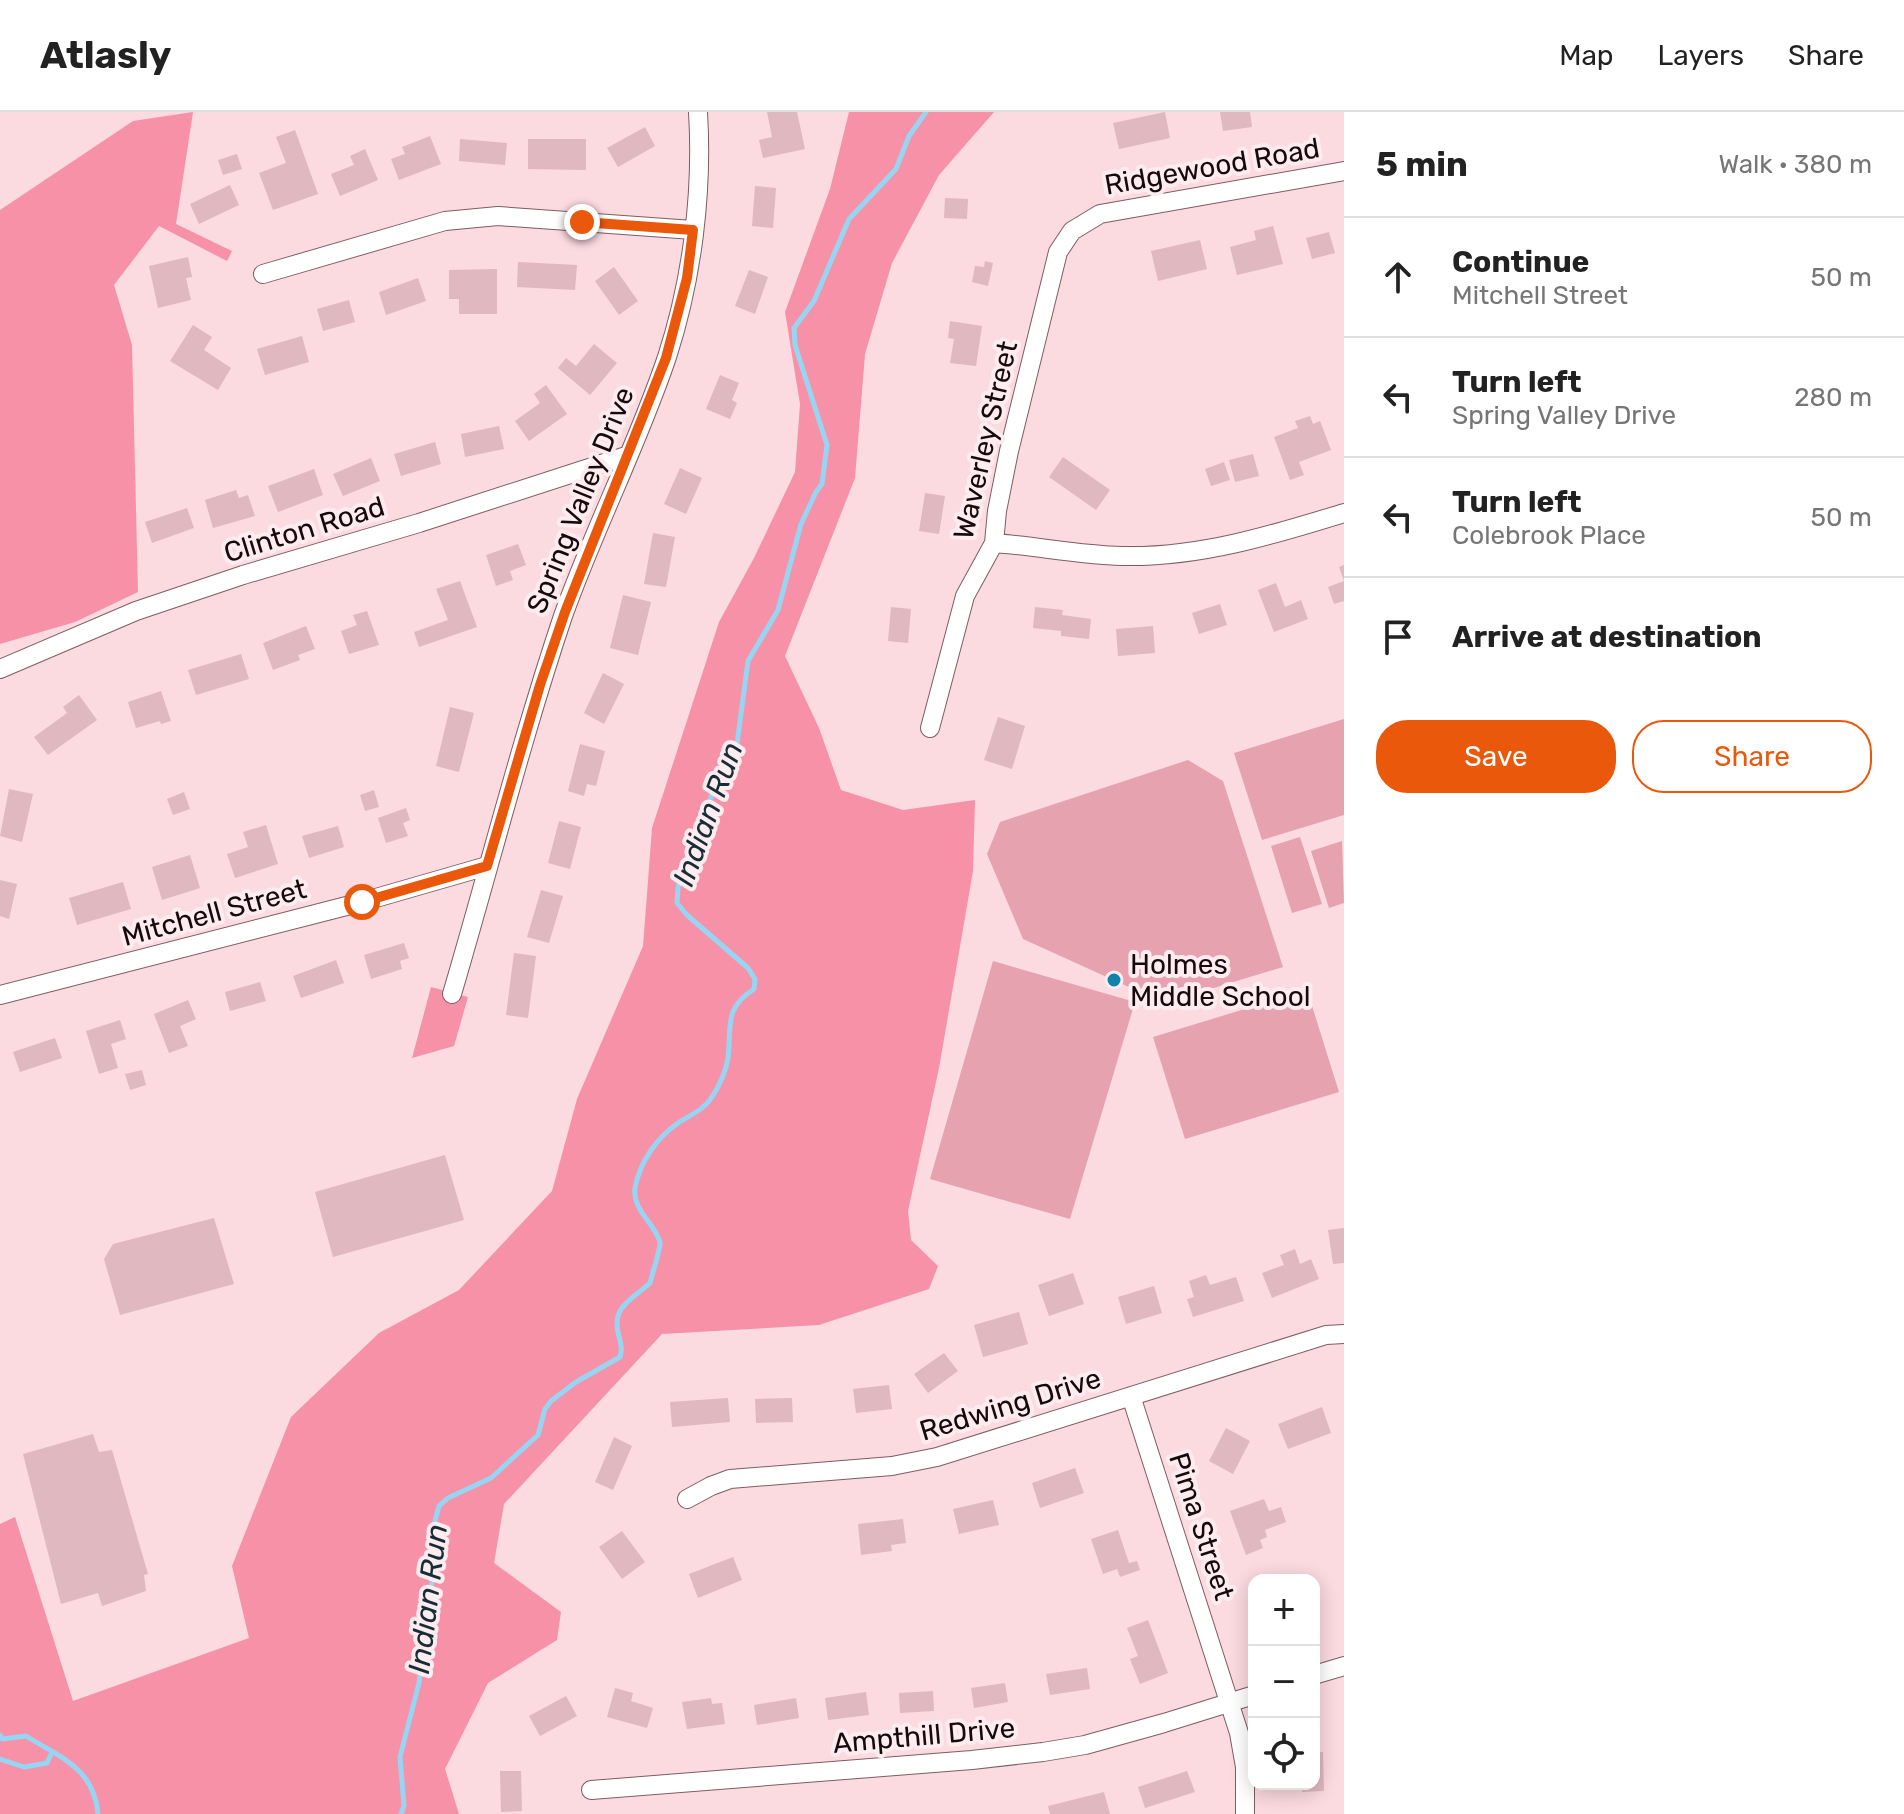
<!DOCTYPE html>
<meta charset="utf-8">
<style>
body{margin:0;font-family:Rubik,sans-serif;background:#f6f6f6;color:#222}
.controls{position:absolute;right:24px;bottom:24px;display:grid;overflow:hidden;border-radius:16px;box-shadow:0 4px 20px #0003}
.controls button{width:72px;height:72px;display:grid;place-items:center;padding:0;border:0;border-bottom:2px solid #e0e0e0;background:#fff;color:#222;font:40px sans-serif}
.stop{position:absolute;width:24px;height:24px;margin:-18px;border:6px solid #ea580c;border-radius:50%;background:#fff}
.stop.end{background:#ea580c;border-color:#fff;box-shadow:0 2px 8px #0008}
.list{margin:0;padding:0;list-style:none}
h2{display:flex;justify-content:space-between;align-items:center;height:104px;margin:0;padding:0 32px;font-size:34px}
h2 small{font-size:26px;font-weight:400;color:#767676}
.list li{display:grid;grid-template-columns:52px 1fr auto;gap:24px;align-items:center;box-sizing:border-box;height:120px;padding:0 32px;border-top:2px solid #e0e0e0}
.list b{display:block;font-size:30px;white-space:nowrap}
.list p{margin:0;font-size:26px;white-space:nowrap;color:#767676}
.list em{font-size:26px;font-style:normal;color:#767676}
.actions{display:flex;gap:16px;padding:24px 32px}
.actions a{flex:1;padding:18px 0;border:2px solid #ea580c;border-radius:32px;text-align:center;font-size:28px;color:#ea580c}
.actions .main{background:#ea580c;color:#fff}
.icon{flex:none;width:44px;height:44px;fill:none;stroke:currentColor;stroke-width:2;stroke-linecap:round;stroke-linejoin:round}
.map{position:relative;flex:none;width:1344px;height:1702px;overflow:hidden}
header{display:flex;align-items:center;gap:48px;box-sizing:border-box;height:112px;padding:0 40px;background:#fff;border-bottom:2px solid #e0e0e0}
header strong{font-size:38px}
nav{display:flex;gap:44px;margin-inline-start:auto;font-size:28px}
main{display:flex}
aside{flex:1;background:#fff}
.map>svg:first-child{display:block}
.green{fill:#e6a2af}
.forest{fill:#f791a7}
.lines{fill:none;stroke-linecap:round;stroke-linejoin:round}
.stream{stroke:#97d5f3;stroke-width:5}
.building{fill:#e0b8bf}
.street-casing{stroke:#7f5c63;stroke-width:20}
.street{stroke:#fff;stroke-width:18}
.route{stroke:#ea580c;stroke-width:10}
.poi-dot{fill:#1182a9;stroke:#fdecef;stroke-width:3}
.labels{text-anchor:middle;stroke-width:8;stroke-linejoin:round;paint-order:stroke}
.street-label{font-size:28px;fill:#170a0d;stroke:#fdecef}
.poi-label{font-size:28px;fill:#170a0d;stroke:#fdecef;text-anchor:start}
.water-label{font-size:30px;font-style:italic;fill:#182c35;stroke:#fdecef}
</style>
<header>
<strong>Atlasly</strong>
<nav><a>Map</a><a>Layers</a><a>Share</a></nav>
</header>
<main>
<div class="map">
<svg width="1344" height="1702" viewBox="0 0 1344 1702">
<rect width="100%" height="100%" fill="#fbdae0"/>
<path class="green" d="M 1344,607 L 1344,703 L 1262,728 L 1234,641 Z
M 1188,648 L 1223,669 L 1283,855 L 1164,891 L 1023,827 L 987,742 L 1000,710 Z
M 1300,725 L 1322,792 L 1292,801 L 1271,734 Z
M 1342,729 L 1344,791 L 1329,796 L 1311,739 Z
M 993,849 L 1135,890 L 1070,1107 L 930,1067 Z
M 1307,878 L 1339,980 L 1185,1027 L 1153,925 Z"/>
<path class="forest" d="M 193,0 L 176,112 L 232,139 L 227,149 L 159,114 L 114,173 L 132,233 L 138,480 L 75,510 L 0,532 L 0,98 L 133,9 Z
M 849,0 L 994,0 L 939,63 L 892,151 L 865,242 L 855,366 L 785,544 L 819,616 L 841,678 L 903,698 L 975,688 L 973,759 L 939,956 L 908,1099 L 911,1128 L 938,1154 L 929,1177 L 819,1213 L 662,1222 L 504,1392 L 494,1451 L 561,1500 L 557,1528 L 488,1571 L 445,1657 L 459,1702 L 0,1702 L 0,1412 L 15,1405 L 73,1589 L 249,1526 L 232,1454 L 291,1305 L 379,1221 L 459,1178 L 552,1079 L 577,987 L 643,834 L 652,716 L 719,510 L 754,446 L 795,360 L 800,292 L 785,200 L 830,77 Z
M 431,875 L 468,885 L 454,934 L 412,946 Z"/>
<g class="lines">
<path class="stream" d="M 0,1623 L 2,1627 L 26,1624 C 61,1646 94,1656 98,1702
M 0,1647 L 24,1655 L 47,1651 L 52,1640
M 401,1702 L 404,1694 L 400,1645 L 419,1571 L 434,1452 L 432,1420 L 439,1394 L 448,1386 L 491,1366 L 538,1323 L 545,1297 L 551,1289 L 576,1270 L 620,1245 C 623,1235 620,1230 618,1220 C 612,1194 634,1186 650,1171 C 652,1162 661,1136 660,1130 C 654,1110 632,1098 635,1076 C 640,1049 657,1026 678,1011 C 690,1003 704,998 712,985 C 719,974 726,959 728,946 C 732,914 723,897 754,877 L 755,867 L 748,856 L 687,803 L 677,791 L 678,776 L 689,738 L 714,678 L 730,652 L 737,632 L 748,549 L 778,498 L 801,412 L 816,380 L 822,372 L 827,333 L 795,233 L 794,216 L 814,189 L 849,107 L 896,57 L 909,24 L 926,0"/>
</g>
<path class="building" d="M 767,0 L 797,0 L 805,37 L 763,46 L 759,28 L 772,25 Z
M 1165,0 L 1170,26 L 1119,37 L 1113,11 Z
M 1220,0 L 1250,0 L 1252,15 L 1223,19 Z
M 645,15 L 655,34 L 618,55 L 607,36 Z
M 295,18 L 318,82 L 273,98 L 259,61 L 286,51 L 276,25 Z
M 430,24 L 441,52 L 399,68 L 391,47 L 405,42 L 402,35 Z
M 460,27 L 507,31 L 505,53 L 459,49 Z
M 528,27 L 586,27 L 586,58 L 528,57 Z
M 365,37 L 378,68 L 340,84 L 331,62 L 354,53 L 350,44 Z
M 237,42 L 242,57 L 223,63 L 218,48 Z
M 230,73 L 239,93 L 199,112 L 190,92 Z
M 755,74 L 776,76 L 773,116 L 752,114 Z
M 945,86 L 968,87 L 967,107 L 944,106 Z
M 1273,114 L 1283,152 L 1237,163 L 1230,135 L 1256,128 L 1254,119 Z
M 1329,120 L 1335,141 L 1312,147 L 1306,126 Z
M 1200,128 L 1207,157 L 1158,169 L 1151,139 Z
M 188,145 L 192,165 L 186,166 L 191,188 L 158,196 L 149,154 Z
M 985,149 L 993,151 L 988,174 L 972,170 L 975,154 L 984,155 Z
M 518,150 L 577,153 L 575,178 L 517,175 Z
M 614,155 L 638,189 L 619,203 L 595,169 Z
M 497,157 L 497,202 L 459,202 L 459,187 L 449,187 L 449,158 Z
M 749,158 L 768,165 L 755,202 L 735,194 Z
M 418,166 L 426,189 L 386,203 L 379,180 Z
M 349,188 L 355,210 L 323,219 L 317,197 Z
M 950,209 L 982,214 L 976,254 L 950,251 L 954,227 L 948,226 Z
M 193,213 L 212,225 L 204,238 L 231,256 L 218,278 L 170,249 Z
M 302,224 L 309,250 L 265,263 L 257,237 Z
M 594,232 L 617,251 L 590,283 L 558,256 L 566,246 L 576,254 Z
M 720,263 L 739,271 L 732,288 L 737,291 L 730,307 L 706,297 Z
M 546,273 L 567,302 L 529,329 L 515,309 L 540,291 L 534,282 Z
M 1310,304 L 1313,312 L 1320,309 L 1331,338 L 1299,350 L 1304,363 L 1290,368 L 1274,325 L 1298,316 L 1295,309 Z
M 499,314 L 504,337 L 465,345 L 461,322 Z
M 435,330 L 441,352 L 401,364 L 394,342 Z
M 1253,342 L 1259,364 L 1235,370 L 1229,348 Z
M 1063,345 L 1110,378 L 1096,398 L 1049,365 Z
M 371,346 L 380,369 L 343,384 L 333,362 Z
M 1224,350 L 1230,368 L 1211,374 L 1205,357 Z
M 680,356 L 702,366 L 686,402 L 664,392 Z
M 314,357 L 323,383 L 278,400 L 268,374 Z
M 236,378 L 239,386 L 248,383 L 255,404 L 213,416 L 205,388 Z
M 925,381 L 945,384 L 939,422 L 919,419 Z
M 187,396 L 194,416 L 152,431 L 145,410 Z
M 653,421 L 675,425 L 666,475 L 644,472 Z
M 518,432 L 526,453 L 510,459 L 513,468 L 496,474 L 486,443 Z
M 1344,453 L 1344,489 L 1334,492 L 1328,475 L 1344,469 L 1339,455 Z
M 460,469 L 477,515 L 419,535 L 414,520 L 448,508 L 436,477 Z
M 1276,471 L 1285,495 L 1301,488 L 1308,507 L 1274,520 L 1258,478 Z
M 623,483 L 651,490 L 638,543 L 610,536 Z
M 1220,492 L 1227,513 L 1199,522 L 1192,501 Z
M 891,495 L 911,497 L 908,531 L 888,529 Z
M 1035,495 L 1063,498 L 1062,503 L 1091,507 L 1089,527 L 1061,524 L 1061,519 L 1033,516 Z
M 367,499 L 379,533 L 349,542 L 341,519 L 357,513 L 353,503 Z
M 306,514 L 315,537 L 298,543 L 300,548 L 273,558 L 263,531 Z
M 1153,514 L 1155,541 L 1118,544 L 1116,517 Z
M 241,542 L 249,567 L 196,583 L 188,558 Z
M 603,561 L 624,572 L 604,612 L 584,601 Z
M 161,579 L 171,609 L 161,612 L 160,609 L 136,616 L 128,590 Z
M 79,583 L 97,608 L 48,643 L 34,625 L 67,601 L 63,595 Z
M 450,595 L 474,601 L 459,660 L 436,654 Z
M 998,605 L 1025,614 L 1012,657 L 984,648 Z
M 580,632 L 605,639 L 596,674 L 587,672 L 584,684 L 568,679 Z
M 9,677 L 33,682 L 22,730 L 0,724 Z
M 374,678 L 379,695 L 365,699 L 360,683 Z
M 184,680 L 190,697 L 173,703 L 167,687 Z
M 406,696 L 410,708 L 403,711 L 408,724 L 386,731 L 378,706 Z
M 559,709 L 581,715 L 570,757 L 548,751 Z
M 266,713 L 278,752 L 235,766 L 227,742 L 248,735 L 243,720 Z
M 338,714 L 344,735 L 309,746 L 302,724 Z
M 190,743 L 200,776 L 162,788 L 152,755 Z
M 0,768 L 17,772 L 9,807 L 0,804 Z
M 123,770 L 131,797 L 77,813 L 69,786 Z
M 541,778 L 563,784 L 549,831 L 527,825 Z
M 404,831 L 409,846 L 400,849 L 402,857 L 371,867 L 364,843 Z
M 514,841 L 536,844 L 528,906 L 506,903 Z
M 336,848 L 344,871 L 301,886 L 293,864 Z
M 260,870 L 266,889 L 230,899 L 225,880 Z
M 188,888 L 196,907 L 180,914 L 188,934 L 169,941 L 154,902 Z
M 120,908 L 126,927 L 111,932 L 118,956 L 99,962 L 86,919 Z
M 55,926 L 62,946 L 20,960 L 13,940 Z
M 142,958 L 146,973 L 130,978 L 125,962 Z
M 445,1043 L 464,1108 L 333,1145 L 315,1080 Z
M 214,1106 L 234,1172 L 120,1203 L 104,1147 L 113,1132 Z
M 1344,1116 L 1344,1151 L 1333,1152 L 1328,1118 Z
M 1295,1137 L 1300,1152 L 1311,1147 L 1319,1167 L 1272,1186 L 1262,1161 L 1284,1153 L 1280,1143 Z
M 1073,1161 L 1084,1192 L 1049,1204 L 1038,1173 Z
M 1206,1163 L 1210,1173 L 1236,1165 L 1244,1189 L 1193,1205 L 1187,1187 L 1194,1185 L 1189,1169 Z
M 1154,1174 L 1162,1201 L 1126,1212 L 1118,1185 Z
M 1019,1200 L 1028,1232 L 983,1245 L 974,1213 Z
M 944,1241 L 958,1259 L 928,1281 L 914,1262 Z
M 889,1273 L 892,1297 L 856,1301 L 853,1277 Z
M 728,1286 L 730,1310 L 672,1315 L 670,1290 Z
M 792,1286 L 793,1310 L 756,1311 L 755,1287 Z
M 1322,1295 L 1331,1321 L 1288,1337 L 1278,1312 Z
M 1226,1316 L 1250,1329 L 1233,1362 L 1209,1349 Z
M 93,1322 L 99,1340 L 112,1338 L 148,1462 L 144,1463 L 146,1479 L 102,1494 L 98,1481 L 61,1492 L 23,1342 Z
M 614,1325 L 632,1334 L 613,1378 L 595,1370 Z
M 1075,1356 L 1084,1381 L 1040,1396 L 1032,1371 Z
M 1264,1387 L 1269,1399 L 1281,1395 L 1286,1410 L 1265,1418 L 1267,1425 L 1260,1428 L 1263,1436 L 1246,1443 L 1230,1399 Z
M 993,1388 L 999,1413 L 959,1422 L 953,1397 Z
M 903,1407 L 906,1431 L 891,1433 L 892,1439 L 861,1443 L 858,1412 Z
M 1118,1418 L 1129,1451 L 1137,1449 L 1140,1458 L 1120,1465 L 1117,1457 L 1103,1462 L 1091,1427 Z
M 622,1419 L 645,1450 L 622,1467 L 599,1435 Z
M 733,1445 L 742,1468 L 698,1486 L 689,1462 Z
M 1148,1508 L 1168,1561 L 1140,1572 L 1130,1547 L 1138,1544 L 1127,1516 Z
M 1087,1556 L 1090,1577 L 1050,1583 L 1046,1562 Z
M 1005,1571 L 1008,1590 L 974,1596 L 971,1576 Z
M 615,1576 L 633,1581 L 631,1589 L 653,1596 L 647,1616 L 607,1605 Z
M 933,1579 L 934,1599 L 900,1601 L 899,1581 Z
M 866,1580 L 869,1603 L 828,1608 L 825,1586 Z
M 566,1584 L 577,1604 L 540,1624 L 529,1604 Z
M 711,1586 L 712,1592 L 722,1591 L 725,1612 L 687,1617 L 682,1590 Z
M 796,1586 L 799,1606 L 757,1613 L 754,1593 Z
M 1314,1640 L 1323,1640 L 1324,1679 L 1302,1680 L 1302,1672 L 1314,1672 Z
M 500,1659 L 521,1659 L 522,1699 L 501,1700 Z
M 1187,1659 L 1195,1680 L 1145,1696 L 1138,1675 Z
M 1104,1680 L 1110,1702 L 1050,1702 L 1048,1694 Z"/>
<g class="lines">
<g class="street-casing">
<path id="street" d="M 263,162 L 445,109 L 498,104 L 693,118
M 994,431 C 1037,434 1079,443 1122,444 C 1198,446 1273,423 1344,401
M 0,557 L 136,499 L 243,463 L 419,411 L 629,343
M 930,616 L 965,484 L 994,431 L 997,399 L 1009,339 L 1058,140 L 1072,119 L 1100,102 L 1344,59
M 452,882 C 489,757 521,629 563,504 C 594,417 637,334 667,245 C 692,168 703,81 698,0
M 0,883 L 362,790 L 487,754
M 1131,1284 L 1239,1621 L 1245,1655 L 1245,1702
M 687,1387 L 711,1374 L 730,1367 L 892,1354 L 937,1345 L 1326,1223 L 1344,1222
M 1314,1563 L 1344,1554
M 591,1678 L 972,1648 L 1043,1640 L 1085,1633 L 1164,1611 L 1254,1583"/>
</g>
<use href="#street" class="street"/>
</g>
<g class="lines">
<path class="route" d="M 362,790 L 487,754 L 540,573 L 565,500 L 666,246 L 687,166 L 693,118 L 582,110"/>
</g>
<circle class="poi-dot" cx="1114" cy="868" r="8"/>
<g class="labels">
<g class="street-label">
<text transform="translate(1212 54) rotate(-10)" y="10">Ridgewood Road</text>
<text transform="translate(985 328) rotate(-77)" y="10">Waverley Street</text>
<text transform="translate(580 388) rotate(-68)" y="10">Spring Valley Drive</text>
<text transform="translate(304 417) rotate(-17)" y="10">Clinton Road</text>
<text transform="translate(214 800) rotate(-15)" y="10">Mitchell Street</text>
<text transform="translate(1010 1292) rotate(-17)" y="10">Redwing Drive</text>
<text transform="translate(1202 1414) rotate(72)" y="10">Pima Street</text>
<text transform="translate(924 1623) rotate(-5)" y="10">Ampthill Drive</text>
</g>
<g class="poi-label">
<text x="1130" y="862">Holmes<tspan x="1130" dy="32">Middle School</tspan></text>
</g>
<g class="water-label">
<text transform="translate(708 702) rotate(-70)" y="10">Indian Run</text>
<text transform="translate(428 1487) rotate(-83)" y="10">Indian Run</text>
</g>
</g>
</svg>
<div class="controls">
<button>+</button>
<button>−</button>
<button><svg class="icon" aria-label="locate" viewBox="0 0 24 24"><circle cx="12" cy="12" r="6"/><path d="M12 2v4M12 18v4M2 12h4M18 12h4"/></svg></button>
</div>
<div class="stop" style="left:362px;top:790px"></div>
<div class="stop end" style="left:582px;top:110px"></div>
</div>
<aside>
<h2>5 min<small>Walk · 380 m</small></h2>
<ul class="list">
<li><svg class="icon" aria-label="ahead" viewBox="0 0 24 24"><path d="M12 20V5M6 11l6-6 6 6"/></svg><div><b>Continue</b><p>Mitchell Street</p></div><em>50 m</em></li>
<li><svg class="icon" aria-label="left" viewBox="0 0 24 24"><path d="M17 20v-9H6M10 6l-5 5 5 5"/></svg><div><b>Turn left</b><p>Spring Valley Drive</p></div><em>280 m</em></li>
<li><svg class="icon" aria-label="left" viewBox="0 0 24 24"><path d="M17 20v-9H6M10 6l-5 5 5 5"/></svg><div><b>Turn left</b><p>Colebrook Place</p></div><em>50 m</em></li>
<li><svg class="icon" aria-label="arrive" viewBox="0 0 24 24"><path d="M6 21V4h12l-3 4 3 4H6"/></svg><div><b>Arrive at destination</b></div></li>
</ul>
<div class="actions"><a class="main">Save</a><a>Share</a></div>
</aside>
</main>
